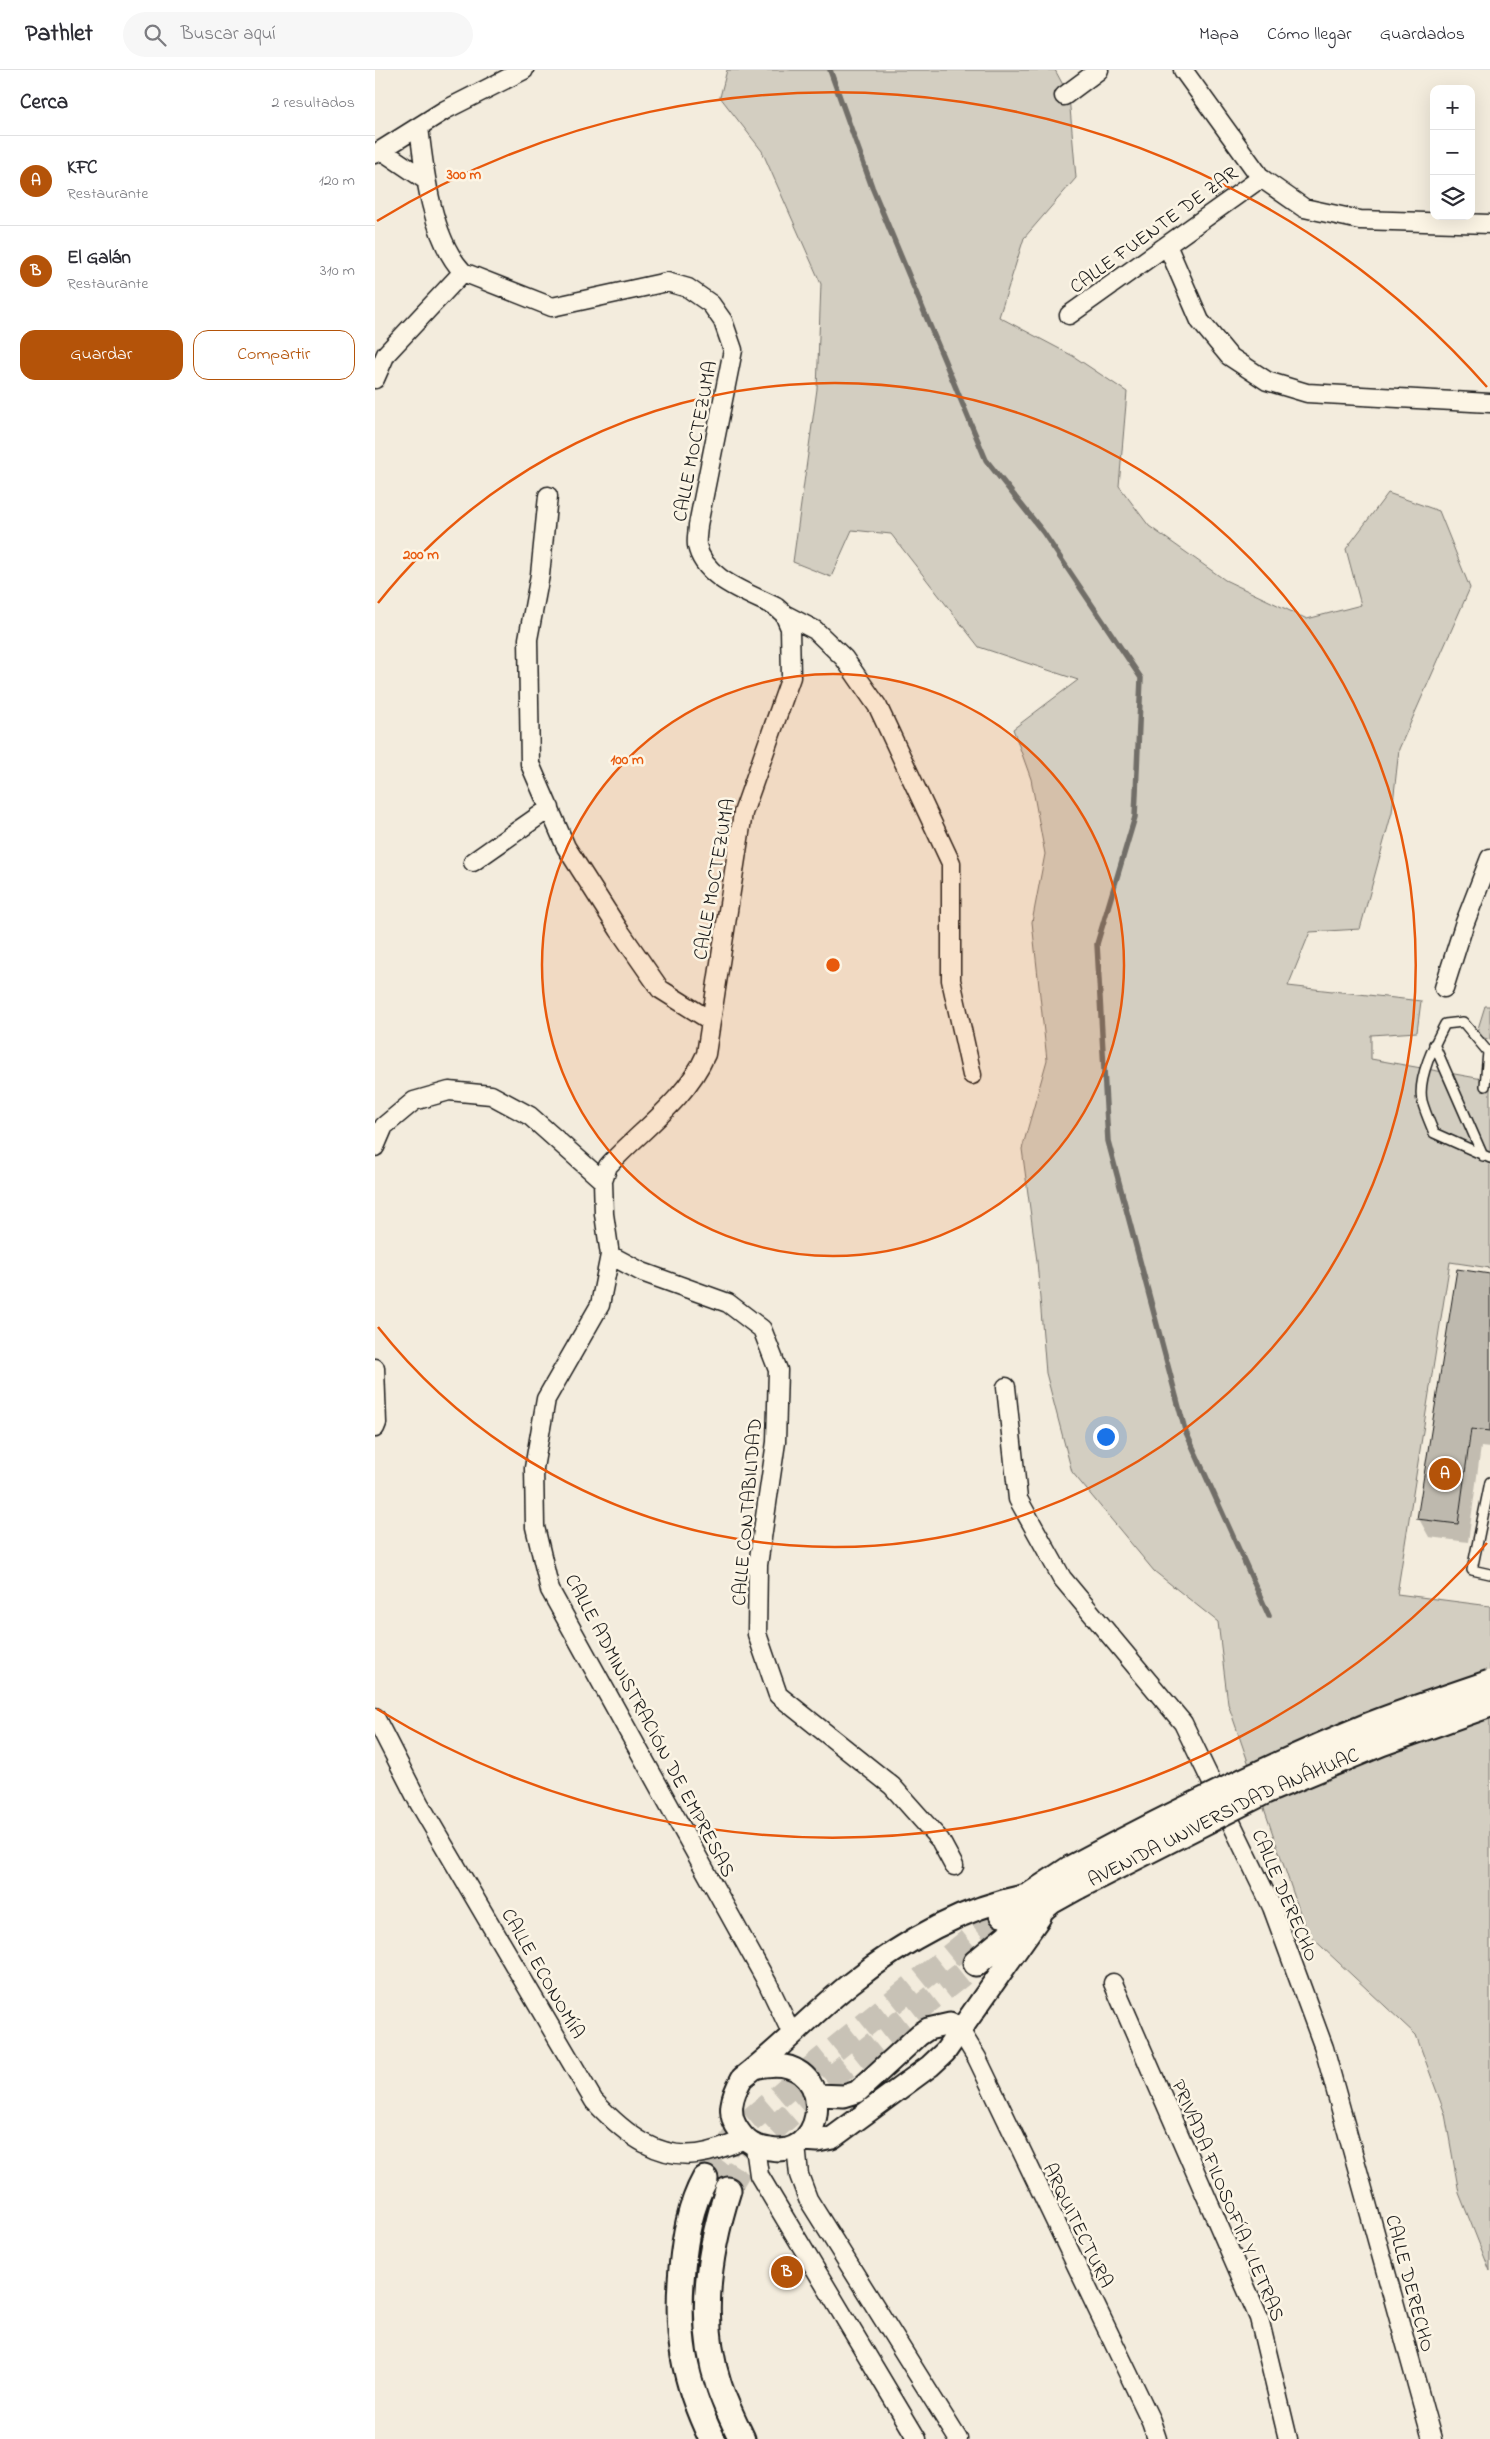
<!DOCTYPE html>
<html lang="es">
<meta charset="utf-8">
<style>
body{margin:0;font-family:"Indie Flower",sans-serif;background:#f7f7f7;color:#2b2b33}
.controls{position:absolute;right:15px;top:15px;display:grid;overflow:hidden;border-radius:10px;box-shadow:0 5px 20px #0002}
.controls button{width:45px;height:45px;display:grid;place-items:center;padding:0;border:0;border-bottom:1px solid #e1e1e2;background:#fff;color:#2b2b33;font:25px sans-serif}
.you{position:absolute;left:730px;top:1366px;width:18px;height:18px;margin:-12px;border:4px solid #fff;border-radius:50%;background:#1a73e8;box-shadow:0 0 0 8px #1a73e833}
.badge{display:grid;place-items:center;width:32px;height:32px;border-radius:50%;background:#b45309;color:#fff;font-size:16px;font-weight:700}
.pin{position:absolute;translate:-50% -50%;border:2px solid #fff;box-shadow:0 1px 5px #0006}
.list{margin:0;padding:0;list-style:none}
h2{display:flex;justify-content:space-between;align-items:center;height:65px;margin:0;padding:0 20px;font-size:21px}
h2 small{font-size:16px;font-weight:400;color:#7c7c81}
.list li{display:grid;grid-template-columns:32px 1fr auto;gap:15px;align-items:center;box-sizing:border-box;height:90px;padding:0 20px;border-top:1px solid #e1e1e2}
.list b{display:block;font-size:19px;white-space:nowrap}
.list p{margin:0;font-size:16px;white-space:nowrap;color:#7c7c81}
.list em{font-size:16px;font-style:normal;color:#7c7c81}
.actions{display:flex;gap:10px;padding:15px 20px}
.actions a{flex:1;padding:11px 0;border:1px solid #b45309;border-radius:15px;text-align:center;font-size:18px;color:#b45309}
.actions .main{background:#b45309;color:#fff}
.icon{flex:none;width:28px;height:28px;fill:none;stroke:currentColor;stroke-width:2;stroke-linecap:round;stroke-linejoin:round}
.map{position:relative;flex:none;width:1115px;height:2369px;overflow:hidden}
header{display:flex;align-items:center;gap:30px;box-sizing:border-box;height:70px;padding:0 25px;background:#fff;border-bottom:1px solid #e1e1e2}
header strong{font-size:24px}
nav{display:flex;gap:28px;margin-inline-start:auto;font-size:18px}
.search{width:350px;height:45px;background:#f7f7f7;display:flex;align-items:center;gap:12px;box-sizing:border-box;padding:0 18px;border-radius:28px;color:#7c7c81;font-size:19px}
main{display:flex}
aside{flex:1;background:#fff}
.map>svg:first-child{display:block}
.green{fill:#d3cec1;stroke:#78756e}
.shadow{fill:#0003}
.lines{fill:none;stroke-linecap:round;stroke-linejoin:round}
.stream{stroke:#716e68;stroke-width:5.5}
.building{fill:#beb9ae;stroke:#1c1c1c}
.secondary-tunnel{stroke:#c8c2b6;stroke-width:25;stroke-dasharray:25 12;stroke-linecap:butt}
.service-casing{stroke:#1c1c1c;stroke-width:12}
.minor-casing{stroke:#1c1c1c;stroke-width:21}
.tertiary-casing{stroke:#1c1c1c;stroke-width:25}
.secondary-casing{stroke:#1c1c1c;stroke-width:29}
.service{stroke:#fcf5e5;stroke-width:9}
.minor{stroke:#fcf5e5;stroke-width:18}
.tertiary{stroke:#fcf5e5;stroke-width:21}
.secondary{stroke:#fcf5e5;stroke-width:25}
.secondary-bridge-casing{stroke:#1c1c1c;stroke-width:29;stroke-linecap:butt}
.secondary-bridge{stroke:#fcf5e5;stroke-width:25}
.ring{fill:none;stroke:#e8590c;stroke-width:2.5}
.labels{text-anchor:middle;stroke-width:5;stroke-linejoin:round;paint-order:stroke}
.street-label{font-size:20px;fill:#1c1c1c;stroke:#fcf5e5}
.centre{fill:#e8590c;stroke:#fcf5e5;stroke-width:2.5}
.ring-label{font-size:15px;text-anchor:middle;font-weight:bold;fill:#e8590c;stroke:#fcf5e5;stroke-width:5;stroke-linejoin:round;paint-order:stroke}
</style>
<header>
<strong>Pathlet</strong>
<div class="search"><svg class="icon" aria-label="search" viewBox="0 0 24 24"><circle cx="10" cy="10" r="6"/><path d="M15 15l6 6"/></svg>Buscar aquí</div>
<nav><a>Mapa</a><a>Cómo llegar</a><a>Guardados</a></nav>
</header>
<main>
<aside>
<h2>Cerca<small>2 resultados</small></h2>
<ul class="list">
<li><span class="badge">A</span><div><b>KFC</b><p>Restaurante</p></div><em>120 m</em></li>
<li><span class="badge">B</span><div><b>El Galán</b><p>Restaurante</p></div><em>310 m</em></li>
</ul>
<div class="actions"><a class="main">Guardar</a><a>Compartir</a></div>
</aside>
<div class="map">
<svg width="1115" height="2369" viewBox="0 0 1115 2369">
<rect width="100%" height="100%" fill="#f3ecdd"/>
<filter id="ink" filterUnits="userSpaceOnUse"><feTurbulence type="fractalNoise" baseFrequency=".02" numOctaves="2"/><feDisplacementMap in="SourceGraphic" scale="10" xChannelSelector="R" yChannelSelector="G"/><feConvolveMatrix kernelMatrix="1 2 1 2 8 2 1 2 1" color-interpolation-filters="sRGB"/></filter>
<g filter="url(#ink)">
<path class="green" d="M 352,0 L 680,0 L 694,26 L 701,108 L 649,168 L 624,247 L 698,286 L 752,322 L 744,416 L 774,456 L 850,510 L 932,549 L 986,535 L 971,479 L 1013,423 L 1064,441 L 1095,518 L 1024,679 L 1017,742 L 985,859 L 935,862 L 913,916 L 1046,931 L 1042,962 L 996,965 L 996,989 L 1113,1010 L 1115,1004 L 1115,1198 L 1075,1192 L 1022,1524 L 1115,1536 L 1115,2201 L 1084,2123 L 1070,2044 L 1041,1965 L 932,1863 L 853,1634 L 843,1552 L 779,1501 L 697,1402 L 671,1303 L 662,1191 L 647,1079 L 672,990 L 657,852 L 670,784 L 656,709 L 638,659 L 703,610 L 604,577 L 516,464 L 477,460 L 456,507 L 418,492 L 442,319 L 446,214 L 387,81 L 345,27 Z
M 1110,936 L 1115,936 L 1115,970 L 1101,965 Z"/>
<path class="shadow" d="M 1115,1205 L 1115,1378 L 1106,1377 L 1093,1472 L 1054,1467 L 1044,1449 Z"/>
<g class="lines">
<path class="stream" d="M 455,0 L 497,117 L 611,390 L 668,462 L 766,608 L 760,747 L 722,874 L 733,1071 L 810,1360 L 894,1546"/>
</g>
<path class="building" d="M 1082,1199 L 1115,1204 L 1115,1361 L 1096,1359 L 1083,1454 L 1042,1449 Z"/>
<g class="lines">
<path class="secondary-tunnel" d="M 330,2109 L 365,2059 L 444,1992 L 627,1844
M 353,2120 C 371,2079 402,2056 435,2027 C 488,1981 545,1938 601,1893"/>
<g class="service-casing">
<path id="service" d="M 1059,974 L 1108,1086
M 1110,1016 L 1113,982 L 1088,952 L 1070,954 C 1060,973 1042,1008 1047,1031 C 1050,1042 1055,1053 1059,1063 L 1115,1088
M 1115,1412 L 1097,1500 L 1115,1504"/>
</g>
<g class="minor-casing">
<path id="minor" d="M 808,0 L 886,108 L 929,138 L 985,150 L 1115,154
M 689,26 L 724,0
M 44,57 C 49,101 57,170 88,202 L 177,237 L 292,212 L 313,218 L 336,234 L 348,251 L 358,280 L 323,455 C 323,461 321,469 322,475 C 328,509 374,523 401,537 L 409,544 L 415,558 L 416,607 L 368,743 L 331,984 C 311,1030 266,1060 233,1096 L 228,1111 L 229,1144 L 235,1185 L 225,1235 L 171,1329 L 159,1398 L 160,1457 L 175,1520 L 393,1914 L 417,1964
M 6,80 L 49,109
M 0,84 L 70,40 L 149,0
M 792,175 L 825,251 L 854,286 L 892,311 L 932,323 L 1115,333
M 694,245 L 886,108
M 0,309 L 11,284 L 88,202
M 173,426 L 165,505 L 153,569 L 155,694 L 191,777 L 244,860 L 285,919 L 336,951
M 409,544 L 440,560 L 469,588 L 503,637 L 576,793 L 576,910 L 597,1005
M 98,792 L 175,738
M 1069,918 L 1089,855 L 1115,788
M 0,1077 L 9,1056 L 39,1031 L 74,1021 L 116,1025 L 155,1046 L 228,1111
M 235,1185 L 267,1202 L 353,1233 L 387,1259 L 403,1300 L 401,1372 L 383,1495 L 382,1564 L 403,1625 L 517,1716 L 565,1770 L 579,1796
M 0,1298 L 2,1353 L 0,1358
M 631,1317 L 643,1429 L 687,1508 L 808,1653 L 897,1837 L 949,1978 L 1057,2369
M 0,1647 L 44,1733 L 219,2031 C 249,2063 285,2094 333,2082 C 345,2079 358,2074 370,2069
M 738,1913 L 884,2248 L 913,2369
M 585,1960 L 602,1988 L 776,2351 L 782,2369
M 421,2075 L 424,2105 L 433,2129 L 583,2369
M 380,2077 L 384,2105 L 542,2369"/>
</g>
<g class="tertiary-casing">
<path id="tertiary" d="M 380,1998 C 463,1976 456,2091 395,2079 C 381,2077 373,2074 364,2061 C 351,2044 357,2026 367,2008 C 405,1979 438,1943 476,1913 C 527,1872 587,1838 652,1825
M 441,2025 L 469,2026 L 482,2022 L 544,1965 L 553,1959 L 575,1954 L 585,1960
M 428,2070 L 443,2071 L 457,2068 L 555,1996 L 570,1982 L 665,1847"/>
</g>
<g class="secondary-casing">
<path id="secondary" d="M 627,1844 L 695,1799
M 601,1893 L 676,1831 L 703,1816
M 330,2109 C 315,2136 310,2167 307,2198 C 301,2264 308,2309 337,2369
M 353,2120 C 333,2183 323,2253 344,2316 C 350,2334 359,2352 367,2369"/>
</g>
<use href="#service" class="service"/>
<use href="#minor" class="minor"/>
<use href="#tertiary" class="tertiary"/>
<use href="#secondary" class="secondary"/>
<g class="secondary-bridge-casing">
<g id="secondary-bridge">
<path d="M 695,1799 C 792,1747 891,1698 993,1656 C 1033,1640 1075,1627 1115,1613"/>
<path id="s1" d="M 703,1816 L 890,1721 L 1006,1673 L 1115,1634"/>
</g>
</g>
<use href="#secondary-bridge" class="secondary-bridge"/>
</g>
</g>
<circle cx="458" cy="895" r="291" fill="#e8590c" fill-opacity=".12"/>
<g class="ring">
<circle cx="458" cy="895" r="291"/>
<path d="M3 533A582 582 0 1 1 3 1257"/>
<path d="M1112 1473A873 873 0 0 1 2 1639M2 151A873 873 0 0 1 1112 317"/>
</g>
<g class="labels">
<g class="street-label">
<text transform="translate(778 159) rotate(-36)" y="7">CALLE FUENTE DE ZAR</text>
<text transform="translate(319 371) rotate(-79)" y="7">CALLE MOCTEZUMA</text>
<text transform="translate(338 809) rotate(-80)" y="7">CALLE MOCTEZUMA</text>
<text transform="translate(371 1442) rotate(-85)" y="7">CALLE CONTABILIDAD</text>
<text transform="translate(276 1655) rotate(62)" y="7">CALLE ADMINISTRACIÓN DE EMPRESAS</text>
<text dy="7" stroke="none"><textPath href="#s1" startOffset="161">AVENIDA UNIVERSIDAD ANÁHUAC</textPath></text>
<text transform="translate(911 1825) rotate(67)" y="7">CALLE DERECHO</text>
<text transform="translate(169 1903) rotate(60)" y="7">CALLE ECONOMÍA</text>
<text transform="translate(854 2130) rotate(67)" y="7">PRIVADA FILOSOFÍA Y LETRAS</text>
<text transform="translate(704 2155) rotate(64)" y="7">ARQUITECTURA</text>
<text transform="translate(1036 2213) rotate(75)" y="7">CALLE DERECHO</text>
</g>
</g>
<circle cx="458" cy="895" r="8" class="centre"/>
<g class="ring-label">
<text x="89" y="109">300 m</text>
<text x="46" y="489">200 m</text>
<text x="252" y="694">100 m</text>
</g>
</svg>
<div class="controls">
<button>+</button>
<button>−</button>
<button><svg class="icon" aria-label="layers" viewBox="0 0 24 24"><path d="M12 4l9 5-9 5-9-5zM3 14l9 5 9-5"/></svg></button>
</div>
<div class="you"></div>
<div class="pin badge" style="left:1070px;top:1404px">A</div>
<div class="pin badge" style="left:412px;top:2202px">B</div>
</div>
</main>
